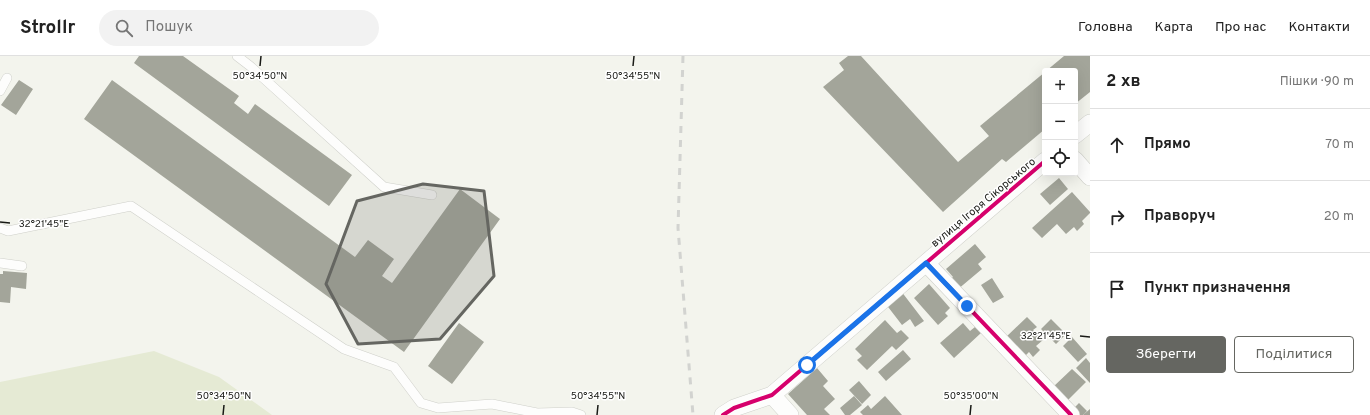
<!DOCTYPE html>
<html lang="uk">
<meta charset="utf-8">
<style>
body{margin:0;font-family:Overpass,sans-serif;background:#f2f2f2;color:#222}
.controls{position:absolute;right:12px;top:12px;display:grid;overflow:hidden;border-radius:4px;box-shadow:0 4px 16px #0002}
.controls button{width:36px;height:36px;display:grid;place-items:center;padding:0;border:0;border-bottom:1px solid #e0e0e0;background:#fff;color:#222;font:20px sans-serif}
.stop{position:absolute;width:12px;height:12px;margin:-9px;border:3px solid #1a73e8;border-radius:50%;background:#fff}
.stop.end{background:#1a73e8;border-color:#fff;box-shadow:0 1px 4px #0008}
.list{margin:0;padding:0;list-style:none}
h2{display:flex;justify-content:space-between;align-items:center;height:52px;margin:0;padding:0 16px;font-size:17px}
h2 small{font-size:13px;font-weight:400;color:#767676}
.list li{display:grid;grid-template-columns:26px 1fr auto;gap:12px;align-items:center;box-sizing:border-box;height:72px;padding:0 16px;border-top:1px solid #e0e0e0}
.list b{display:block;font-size:15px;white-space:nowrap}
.list em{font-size:13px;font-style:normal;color:#767676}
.actions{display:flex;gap:8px;padding:12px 16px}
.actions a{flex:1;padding:9px 0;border:1px solid #656661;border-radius:4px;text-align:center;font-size:14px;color:#656661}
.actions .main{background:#656661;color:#fff}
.icon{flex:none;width:22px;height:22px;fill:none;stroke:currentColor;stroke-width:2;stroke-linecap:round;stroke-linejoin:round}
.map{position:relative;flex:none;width:1090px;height:359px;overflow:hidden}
header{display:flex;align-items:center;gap:24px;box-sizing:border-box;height:56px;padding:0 20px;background:#fff;border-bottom:1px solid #e0e0e0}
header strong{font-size:19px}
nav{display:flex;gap:22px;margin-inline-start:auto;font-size:14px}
.search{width:280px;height:36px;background:#f2f2f2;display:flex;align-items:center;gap:10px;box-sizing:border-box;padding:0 14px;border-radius:22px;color:#767676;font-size:15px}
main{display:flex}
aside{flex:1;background:#fff}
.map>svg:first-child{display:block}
.green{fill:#e5ead4}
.building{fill:#a3a59a}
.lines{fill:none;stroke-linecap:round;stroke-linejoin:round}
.lane-casing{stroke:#cfd0ca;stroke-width:10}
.street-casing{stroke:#cfd0ca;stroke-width:18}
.lane{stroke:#fdfdfc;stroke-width:9}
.street{stroke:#fdfdfc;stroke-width:17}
.rail{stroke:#d2d3d0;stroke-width:3;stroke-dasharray:7 7;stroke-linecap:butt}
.cycleway-casing{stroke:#fff;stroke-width:6}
.cycleway{stroke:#d6006c;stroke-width:4}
.route{stroke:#1a73e8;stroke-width:5}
.marked{fill:#656661;fill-opacity:0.2;stroke:#656661;stroke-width:3;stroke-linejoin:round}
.ticks{fill:none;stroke:#191a16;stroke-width:1.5}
.labels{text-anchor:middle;stroke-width:3;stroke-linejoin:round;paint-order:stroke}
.street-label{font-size:11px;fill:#191a16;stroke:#fff}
.ticks-label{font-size:10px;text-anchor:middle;fill:#191a16;stroke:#fff;stroke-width:3;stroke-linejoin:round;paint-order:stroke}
</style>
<header>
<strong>Strollr</strong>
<div class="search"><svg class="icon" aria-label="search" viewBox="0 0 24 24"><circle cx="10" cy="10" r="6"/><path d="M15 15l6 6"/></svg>Пошук</div>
<nav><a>Головна</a><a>Карта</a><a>Про нас</a><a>Контакти</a></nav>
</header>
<main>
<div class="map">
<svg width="1090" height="359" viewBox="0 0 1090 359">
<rect width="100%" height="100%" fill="#f3f4ed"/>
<path class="green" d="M 154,295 L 219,321 L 272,359 L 0,359 L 0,326 Z"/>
<path class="building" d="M 139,0 L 183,0 L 239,40 L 234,47 L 248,58 L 255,48 L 352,119 L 329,150 L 134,7 Z
M 848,0 L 861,0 L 958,106 L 989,80 L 980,70 L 1045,16 L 1045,73 L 1006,106 L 1002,103 L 943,156 L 823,31 L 844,14 L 839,7 Z
M 1064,0 L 1090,0 L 1090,36 L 1075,48 L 1075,15 L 1046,15 Z
M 19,24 L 33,33 L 16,59 L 1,49 Z
M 112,24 L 355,201 L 368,184 L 394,203 L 382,220 L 392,227 L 460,133 L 500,163 L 404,296 L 84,63 Z
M 1059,122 L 1068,133 L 1050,149 L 1040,138 Z
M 1072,136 L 1090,156 L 1090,157 L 1082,165 L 1084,168 L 1077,175 L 1074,171 L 1066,178 L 1057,168 L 1042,182 L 1032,172 Z
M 975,188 L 986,201 L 978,208 L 982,213 L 957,234 L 949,224 L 953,221 L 946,213 Z
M 3,215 L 27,217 L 26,233 L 11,231 L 10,247 L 0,246 L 0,218 L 3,218 Z
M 992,222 L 1004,241 L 993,247 L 981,229 Z
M 929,228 L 950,252 L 945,257 L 948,260 L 938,269 L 914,242 Z
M 901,235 L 924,265 L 915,271 L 910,263 L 902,269 L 885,247 Z
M 1027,261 L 1037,271 L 1033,274 L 1043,284 L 1036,290 L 1040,294 L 1033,301 L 1029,296 L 1024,301 L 1005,282 Z
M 1051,263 L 1066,278 L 1056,288 L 1041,273 Z
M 885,264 L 897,277 L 901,274 L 909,282 L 896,294 L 892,290 L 867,314 L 857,304 L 862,300 L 855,293 Z
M 459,267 L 484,286 L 452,328 L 428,310 Z
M 963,267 L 970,275 L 975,271 L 981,277 L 954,302 L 940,287 Z
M 1072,281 L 1087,298 L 1078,306 L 1063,290 Z
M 903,294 L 911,303 L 886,325 L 878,316 Z
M 1086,302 L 1090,307 L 1090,327 L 1076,312 Z
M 817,312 L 828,325 L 823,330 L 835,343 L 824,353 L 830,359 L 807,359 L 788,338 Z
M 1072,313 L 1086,326 L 1067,345 L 1053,331 Z
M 859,325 L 871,339 L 862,348 L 849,334 Z
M 854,340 L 862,349 L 850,359 L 845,359 L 840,352 Z
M 885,340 L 902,359 L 863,359 L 860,356 L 868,349 L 871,353 Z
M 1079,347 L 1087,355 L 1083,359 L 1079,359 L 1073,353 Z
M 1090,353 L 1090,359 L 1083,359 Z"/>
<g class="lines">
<g class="lane-casing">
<path id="lane" d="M 237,0 L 250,10 L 384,131 L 432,139
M 0,35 L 7,22
M 0,172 L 8,175 L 131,150 L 344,293 L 394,311 L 421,347 L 438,352 L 492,348 L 537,357 L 572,356 L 581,359
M 0,207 L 22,210"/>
</g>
<g class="street-casing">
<path id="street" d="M 1075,79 L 1090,67
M 1075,104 L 1090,121
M 926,207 L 1071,359
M 772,339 L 790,359
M 723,359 L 734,352 L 772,339 L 1045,105"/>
</g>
<use href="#lane" class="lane"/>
<use href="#street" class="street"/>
<path class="rail" d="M 683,0 L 678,172 L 693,359"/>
<g class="cycleway-casing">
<path id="cycleway" d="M 926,207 L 1071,359
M 723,359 L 734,352 L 772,339 L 1045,105"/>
</g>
<use href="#cycleway" class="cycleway"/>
</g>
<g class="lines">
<path class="route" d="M 807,309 L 926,207 L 967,250"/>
</g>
<path class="marked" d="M 423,128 L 484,135 L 494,220 L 440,283 L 358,288 L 326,228 L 357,145 Z"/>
<path class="ticks" d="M 260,10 L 261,0M 633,10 L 634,0M 0,166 L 10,167M 1080,280 L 1090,281M 223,359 L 224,349M 597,359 L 598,349M 970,359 L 971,349"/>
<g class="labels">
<g class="street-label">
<text transform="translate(983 146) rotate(-40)" y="4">вулиця Ігоря Сікорського</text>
</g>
</g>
<g class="ticks-label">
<text x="260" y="23">50°34'50"N</text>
<text x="633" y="23">50°34'55"N</text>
<text x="44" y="171">32°21'45"E</text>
<text x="1046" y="283">32°21'45"E</text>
<text x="224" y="343">50°34'50"N</text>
<text x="598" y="343">50°34'55"N</text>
<text x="971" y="343">50°35'00"N</text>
</g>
</svg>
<div class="controls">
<button>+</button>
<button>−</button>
<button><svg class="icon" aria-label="locate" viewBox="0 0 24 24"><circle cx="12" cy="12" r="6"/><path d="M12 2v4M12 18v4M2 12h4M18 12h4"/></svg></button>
</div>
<div class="stop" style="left:807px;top:309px"></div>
<div class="stop end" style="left:967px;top:250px"></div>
</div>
<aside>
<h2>2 хв<small>Пішки · 90 m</small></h2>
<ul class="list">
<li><svg class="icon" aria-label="ahead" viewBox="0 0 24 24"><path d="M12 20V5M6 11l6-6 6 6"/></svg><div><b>Прямо</b></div><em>70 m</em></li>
<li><svg class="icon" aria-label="right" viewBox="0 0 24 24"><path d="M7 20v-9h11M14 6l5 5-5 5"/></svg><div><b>Праворуч</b></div><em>20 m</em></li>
<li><svg class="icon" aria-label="arrive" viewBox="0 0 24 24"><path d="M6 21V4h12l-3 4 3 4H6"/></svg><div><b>Пункт призначення</b></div></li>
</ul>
<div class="actions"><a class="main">Зберегти</a><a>Поділитися</a></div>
</aside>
</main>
